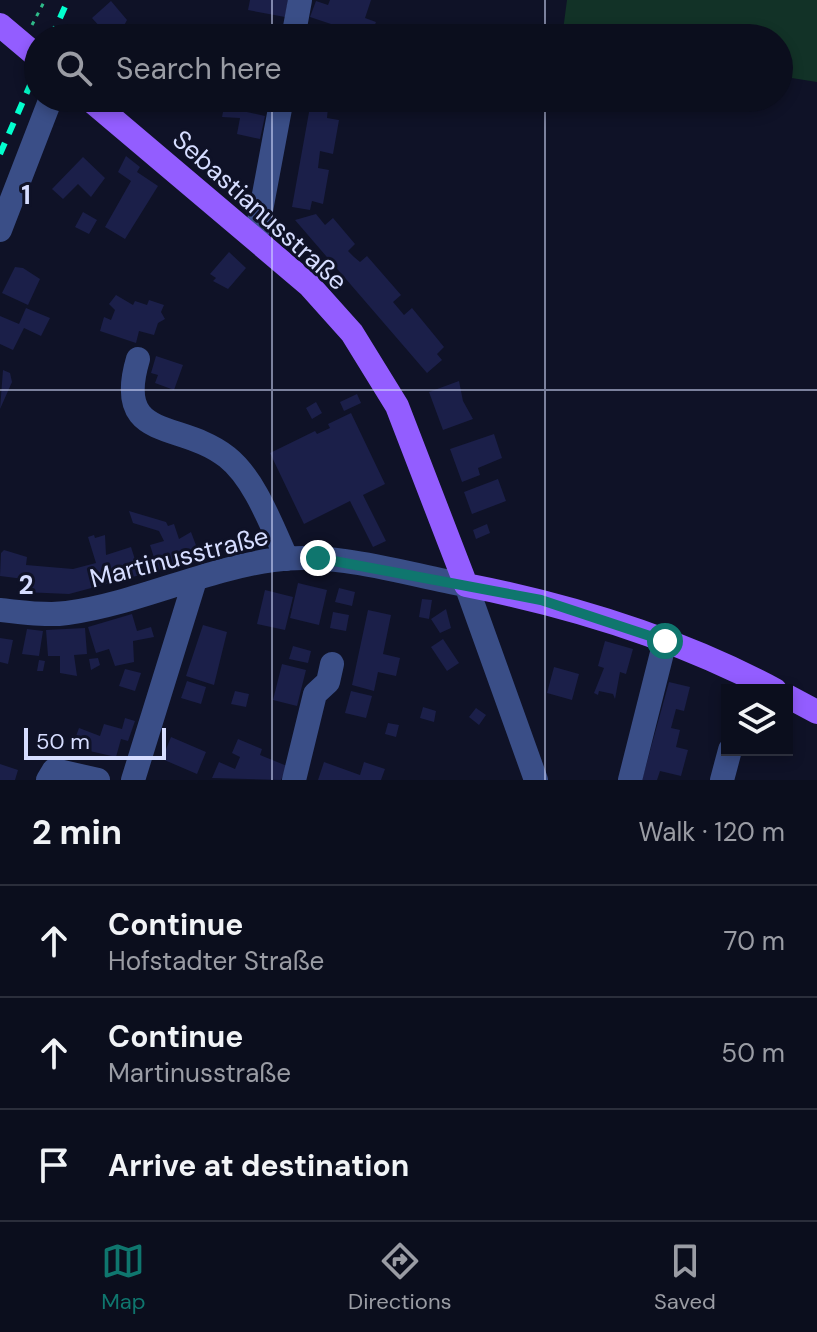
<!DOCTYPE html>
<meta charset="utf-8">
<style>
body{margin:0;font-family:"DM Sans",sans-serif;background:#141726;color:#f1f3f6}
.controls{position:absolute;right:24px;bottom:24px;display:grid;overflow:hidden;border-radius:0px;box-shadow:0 4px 12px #0003}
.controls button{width:72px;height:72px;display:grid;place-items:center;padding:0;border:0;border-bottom:2px solid #2b2e3b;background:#0b0e1d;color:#f1f3f6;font:40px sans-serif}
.scale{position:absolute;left:24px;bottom:20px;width:142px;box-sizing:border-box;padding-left:8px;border:4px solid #d6ddff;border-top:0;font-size:22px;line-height:28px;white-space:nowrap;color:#d6ddff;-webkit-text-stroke:6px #0f1227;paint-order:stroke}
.stop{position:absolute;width:24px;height:24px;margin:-18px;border:6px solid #0f766e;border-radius:50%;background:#fff}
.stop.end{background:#0f766e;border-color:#fff;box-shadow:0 2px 8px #0008}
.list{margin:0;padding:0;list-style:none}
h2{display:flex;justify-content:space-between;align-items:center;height:104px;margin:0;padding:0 32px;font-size:34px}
h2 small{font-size:26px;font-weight:400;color:#9a9ca4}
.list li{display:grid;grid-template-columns:52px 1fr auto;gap:24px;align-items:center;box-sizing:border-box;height:112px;padding:0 32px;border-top:2px solid #2b2e3b}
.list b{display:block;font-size:30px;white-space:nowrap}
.list p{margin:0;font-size:26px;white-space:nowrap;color:#9a9ca4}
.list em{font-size:26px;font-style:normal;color:#9a9ca4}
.icon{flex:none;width:44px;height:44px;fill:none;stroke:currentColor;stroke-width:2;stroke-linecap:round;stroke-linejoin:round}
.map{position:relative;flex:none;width:817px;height:780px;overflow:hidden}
.search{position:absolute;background:#0b0e1d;box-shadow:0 4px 12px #0003;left:24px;right:24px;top:24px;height:88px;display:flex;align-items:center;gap:20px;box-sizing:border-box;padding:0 28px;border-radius:44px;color:#9a9ca4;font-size:30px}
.sheet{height:440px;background:#0b0e1d}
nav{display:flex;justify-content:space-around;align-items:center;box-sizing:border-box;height:112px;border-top:2px solid #2b2e3b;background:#0b0e1d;font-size:22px;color:#9a9ca4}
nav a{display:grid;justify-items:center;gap:4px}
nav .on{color:#0f766e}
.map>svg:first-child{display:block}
.green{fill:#123227}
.building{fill:#1b1f49}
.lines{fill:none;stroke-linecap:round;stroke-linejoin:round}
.path{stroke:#2fba89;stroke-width:3;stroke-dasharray:4 6;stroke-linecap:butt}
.minor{stroke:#3a4e87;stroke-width:24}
.major{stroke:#935dff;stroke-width:24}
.rail{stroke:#02ffce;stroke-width:6;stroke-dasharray:12 10;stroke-linecap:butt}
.route{stroke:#0f766e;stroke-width:10}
.grid{fill:none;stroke:#d6ddff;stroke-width:2;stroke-opacity:0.55}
.labels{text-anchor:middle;stroke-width:6;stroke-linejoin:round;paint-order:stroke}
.street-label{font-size:26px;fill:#d6ddff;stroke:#0f1227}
.grid-label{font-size:26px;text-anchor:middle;font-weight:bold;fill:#d6ddff;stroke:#0f1227;stroke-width:6;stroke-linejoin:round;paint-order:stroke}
</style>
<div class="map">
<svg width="817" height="780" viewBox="0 0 817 780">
<rect width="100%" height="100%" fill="#0f1227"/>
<path class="green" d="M 567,0 L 817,0 L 817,82 L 779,76 L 779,38 L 562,38 Z"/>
<path class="building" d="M 250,0 L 288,0 L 285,17 L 248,10 Z
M 330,0 L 371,0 L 365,18 L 376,22 L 374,27 L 352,31 L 310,17 L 316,1 L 328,5 Z
M 111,1 L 127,20 L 120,33 L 125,38 L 110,38 L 92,18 Z
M 373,31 L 380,32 L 379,38 L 363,38 L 365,33 Z
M 311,101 L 328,107 L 327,118 L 339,120 L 333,154 L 320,151 L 318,168 L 329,170 L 323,204 L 312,201 L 310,210 L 292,207 Z
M 224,107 L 265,116 L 260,139 L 237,134 L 240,118 L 222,117 Z
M 126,156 L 140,167 L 137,172 L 158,186 L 125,239 L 105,227 L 131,181 L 118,172 Z
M 83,157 L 105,178 L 91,197 L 78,184 L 63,199 L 52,189 Z
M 83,212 L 97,220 L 89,234 L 75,227 Z
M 316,214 L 325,225 L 333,218 L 355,244 L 348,251 L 354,257 L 360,262 L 367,256 L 401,295 L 393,302 L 404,315 L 412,308 L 444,347 L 437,354 L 442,360 L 427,373 L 295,220 Z
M 229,252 L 246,268 L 228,289 L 213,281 L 216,278 L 210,274 Z
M 15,267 L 23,268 L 40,279 L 28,305 L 2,293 Z
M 116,295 L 133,305 L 135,301 L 147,305 L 149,300 L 164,305 L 161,312 L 165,319 L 158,323 L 154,335 L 139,331 L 136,343 L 100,331 L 104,317 L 111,320 L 115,310 L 109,304 Z
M 26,308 L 50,318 L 41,336 L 24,328 L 13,350 L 0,344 L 0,316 L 19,324 Z
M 156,356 L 183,365 L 174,390 L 155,383 L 158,375 L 151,373 Z
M 3,370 L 10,373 L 12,382 L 0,409 Z
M 459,381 L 463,401 L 473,419 L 443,430 L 429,392 Z
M 357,394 L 361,403 L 344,411 L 340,402 Z
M 316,402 L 322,413 L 312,419 L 306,408 Z
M 351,413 L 385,484 L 363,495 L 386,541 L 373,547 L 350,501 L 304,524 L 270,453 L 315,431 L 317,434 L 330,428 L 328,424 Z
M 494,434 L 502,458 L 478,468 L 480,475 L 462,482 L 450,449 Z
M 498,479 L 506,501 L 472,514 L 464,492 Z
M 129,511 L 166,522 L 168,526 L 174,524 L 179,539 L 191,532 L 200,556 L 158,570 L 150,545 L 164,541 L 159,531 L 133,523 Z
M 487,524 L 490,533 L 476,539 L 473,530 Z
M 94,535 L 95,538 L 105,535 L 106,555 L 131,547 L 140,575 L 69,594 L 23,592 L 24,579 L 0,576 L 1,553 L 4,550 L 27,557 L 26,565 L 73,569 L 96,563 L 88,537 Z
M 298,583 L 327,590 L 319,625 L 290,618 Z
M 339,588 L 355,592 L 352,606 L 335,602 Z
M 265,590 L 293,597 L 285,630 L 257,624 Z
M 422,599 L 432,600 L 429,619 L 419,617 Z
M 446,609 L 451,628 L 440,633 L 431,619 Z
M 368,610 L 391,615 L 383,654 L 400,658 L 396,676 L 378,672 L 374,691 L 352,685 Z
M 333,612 L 349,615 L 346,631 L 330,628 Z
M 132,614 L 137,631 L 151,627 L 154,637 L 133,641 L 134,662 L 115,666 L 109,649 L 96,653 L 88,627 Z
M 203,625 L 227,632 L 214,685 L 186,676 Z
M 85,628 L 87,654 L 74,655 L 77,676 L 60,673 L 60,656 L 48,656 L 46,630 Z
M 27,629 L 43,631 L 39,656 L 22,654 Z
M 0,638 L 13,640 L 8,664 L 0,662 Z
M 443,639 L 459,663 L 447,671 L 431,647 Z
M 605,641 L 633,649 L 626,674 L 620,672 L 615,699 L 613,694 L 599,691 L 598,695 L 594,693 L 604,668 L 598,666 Z
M 293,646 L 311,651 L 308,663 L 289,659 Z
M 98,658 L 100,665 L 91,670 L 89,659 Z
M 39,660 L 45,661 L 43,671 L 37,671 Z
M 282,664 L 306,670 L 297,706 L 273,700 Z
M 554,667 L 579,674 L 572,700 L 547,693 Z
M 125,669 L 141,673 L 135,691 L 119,686 Z
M 187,681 L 206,687 L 201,704 L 181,698 Z
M 669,682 L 690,687 L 684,711 L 676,709 L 671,728 L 680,730 L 676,747 L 688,750 L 681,776 L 660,771 L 657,780 L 642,780 Z
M 235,691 L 249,694 L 246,707 L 231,704 Z
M 351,691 L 372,696 L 366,718 L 345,713 Z
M 423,707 L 436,711 L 434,722 L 420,718 Z
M 476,708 L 486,715 L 479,725 L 469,717 Z
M 125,718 L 135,721 L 128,741 L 121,739 L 116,757 L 72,747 L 79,728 L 100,736 L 104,724 L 122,729 Z
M 388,723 L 399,725 L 396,737 L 385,734 Z
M 171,737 L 206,752 L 197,774 L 162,759 Z
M 238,739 L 262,749 L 260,755 L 287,766 L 281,780 L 212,778 L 219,762 L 235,769 L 240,757 L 232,753 Z
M 324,762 L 360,775 L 364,762 L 385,769 L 381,780 L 318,780 Z
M 0,764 L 18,770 L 15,780 L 0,780 Z"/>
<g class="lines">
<path class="path" d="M 32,25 L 45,0"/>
<path class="minor" d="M 293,38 L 300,0
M 0,230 L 51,98
M 256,237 L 282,98
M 138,359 C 113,443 181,420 227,457 C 255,479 272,527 287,559
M 0,610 C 21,612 46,616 67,613 C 138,603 203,570 273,560 C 336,551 405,574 466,585 L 536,780
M 48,780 L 54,770 L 98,780
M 133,780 L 195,580
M 294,780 L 315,694 L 328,682 L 332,664
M 630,780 L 665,641
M 722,780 L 730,750"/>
<path class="major" d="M 0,25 L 38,57
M 88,98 L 309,285 L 352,333 L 397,406 L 466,585 C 573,606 679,639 775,690
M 787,696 L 817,712"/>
<path class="rail" d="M 51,38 L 68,0
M 0,154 L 38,67"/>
</g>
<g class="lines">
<path class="route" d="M 318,558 L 541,600 L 665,641"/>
</g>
<path class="grid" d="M 272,0 L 272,38M 545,0 L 545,38M 272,98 L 272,780M 545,98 L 545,780M 0,390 L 817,390"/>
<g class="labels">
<g class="street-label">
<text transform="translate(260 210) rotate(42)" y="9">Sebastianusstraße</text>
<text transform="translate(179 557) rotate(-14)" y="9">Martinusstraße</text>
</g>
</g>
<g class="grid-label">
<text x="26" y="204">1</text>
<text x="26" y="594">2</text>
</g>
</svg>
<div class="controls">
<button><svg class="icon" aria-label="layers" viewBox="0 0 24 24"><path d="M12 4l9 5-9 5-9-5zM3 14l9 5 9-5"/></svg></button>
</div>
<div class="scale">50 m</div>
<div class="stop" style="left:665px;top:641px"></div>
<div class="stop end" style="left:318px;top:558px"></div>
<div class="search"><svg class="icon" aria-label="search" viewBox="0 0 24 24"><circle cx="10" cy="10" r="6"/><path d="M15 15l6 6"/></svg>Search here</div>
</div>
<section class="sheet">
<h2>2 min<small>Walk · 120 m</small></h2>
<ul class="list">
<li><svg class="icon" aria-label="ahead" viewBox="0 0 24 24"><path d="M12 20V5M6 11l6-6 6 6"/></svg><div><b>Continue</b><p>Hofstadter Straße</p></div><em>70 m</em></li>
<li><svg class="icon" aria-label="ahead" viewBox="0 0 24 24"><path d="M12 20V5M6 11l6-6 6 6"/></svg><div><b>Continue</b><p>Martinusstraße</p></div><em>50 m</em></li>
<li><svg class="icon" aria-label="arrive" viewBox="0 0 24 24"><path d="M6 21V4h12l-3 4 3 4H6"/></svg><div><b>Arrive at destination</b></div></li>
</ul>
</section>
<nav>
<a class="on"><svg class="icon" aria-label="map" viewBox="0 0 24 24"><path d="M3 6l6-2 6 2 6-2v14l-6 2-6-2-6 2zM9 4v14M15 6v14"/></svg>Map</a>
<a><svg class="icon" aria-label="directions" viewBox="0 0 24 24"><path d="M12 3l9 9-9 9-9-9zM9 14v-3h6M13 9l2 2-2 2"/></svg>Directions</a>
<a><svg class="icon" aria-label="saved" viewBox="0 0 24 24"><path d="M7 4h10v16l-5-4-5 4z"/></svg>Saved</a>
</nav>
